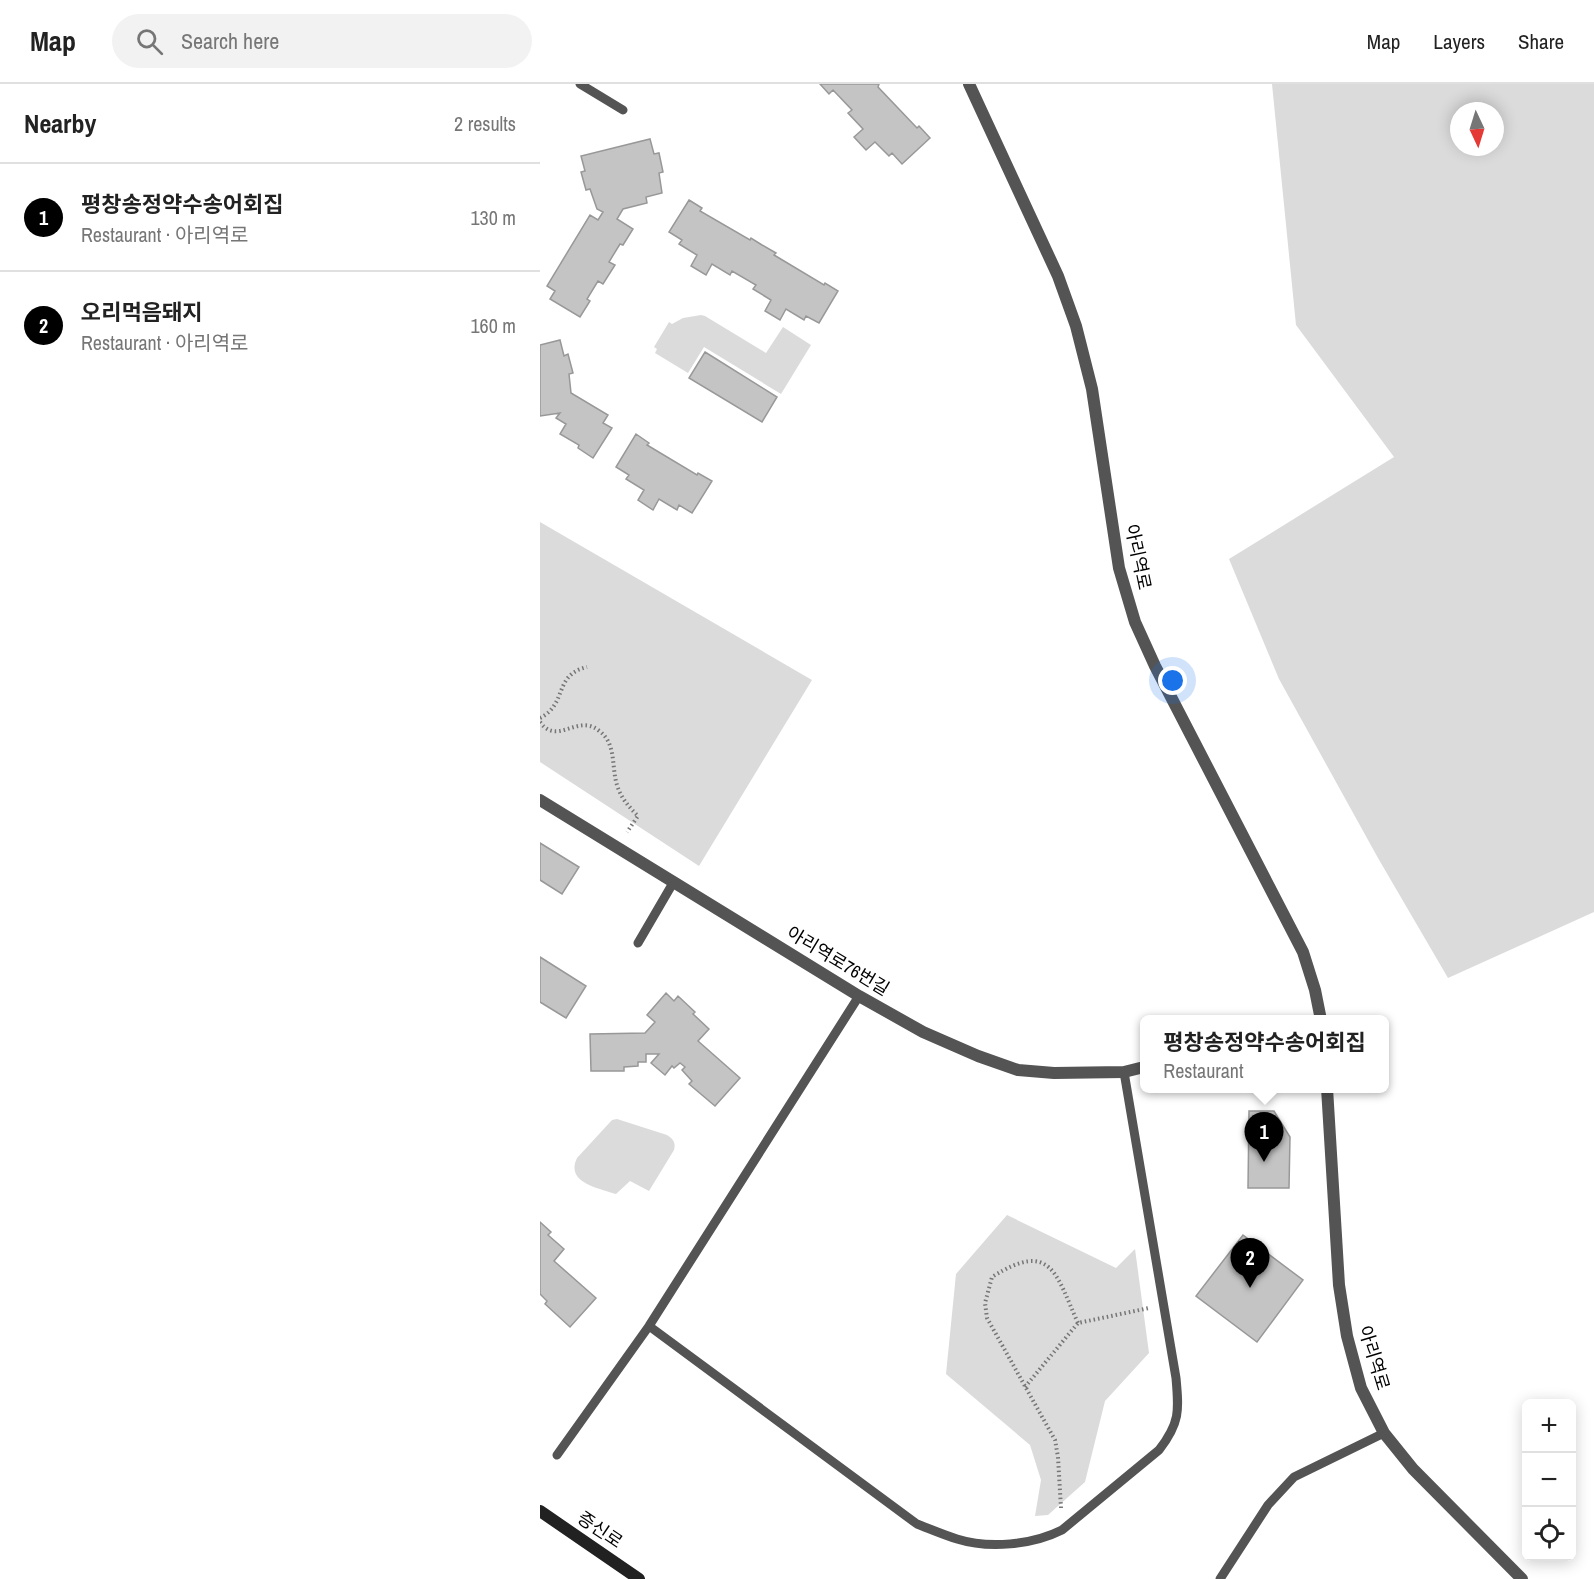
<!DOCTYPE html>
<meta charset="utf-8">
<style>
body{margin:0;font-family:"Archivo Narrow","Noto Sans KR",sans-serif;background:#f2f2f2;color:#222}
.controls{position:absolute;right:18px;bottom:18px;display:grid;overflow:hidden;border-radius:9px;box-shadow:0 3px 15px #0003}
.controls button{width:54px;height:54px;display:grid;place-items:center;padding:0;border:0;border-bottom:2px solid #e0e0e0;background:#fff;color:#222;font:30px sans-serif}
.compass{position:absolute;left:910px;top:18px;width:54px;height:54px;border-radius:50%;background:#fff;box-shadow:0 3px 15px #0003;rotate:176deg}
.you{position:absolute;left:633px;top:597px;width:21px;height:21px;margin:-15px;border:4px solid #fff;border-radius:50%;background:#1a73e8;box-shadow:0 0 0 9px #1a73e833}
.badge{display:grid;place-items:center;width:39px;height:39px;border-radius:50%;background:#000;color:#fff;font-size:20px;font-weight:700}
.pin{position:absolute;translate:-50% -50px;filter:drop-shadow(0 2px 3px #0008)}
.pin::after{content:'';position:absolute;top:32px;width:21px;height:18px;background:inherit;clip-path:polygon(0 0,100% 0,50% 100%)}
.popup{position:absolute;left:600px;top:931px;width:249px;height:78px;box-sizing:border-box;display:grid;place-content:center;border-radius:9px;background:#fff;filter:drop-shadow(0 2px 4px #0005);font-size:20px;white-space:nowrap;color:#767676}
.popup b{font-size:22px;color:#222}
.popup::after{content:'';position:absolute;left:50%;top:100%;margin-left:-12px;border:12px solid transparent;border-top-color:#fff}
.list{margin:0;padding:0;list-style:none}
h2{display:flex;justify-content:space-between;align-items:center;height:78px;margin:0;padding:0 24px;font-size:26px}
h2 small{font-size:20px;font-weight:400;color:#767676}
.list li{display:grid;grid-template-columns:39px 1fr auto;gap:18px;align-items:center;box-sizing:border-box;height:108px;padding:0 24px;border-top:2px solid #e0e0e0}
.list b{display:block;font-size:22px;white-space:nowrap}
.list p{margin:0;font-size:20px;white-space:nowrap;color:#767676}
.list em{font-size:20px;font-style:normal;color:#767676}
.icon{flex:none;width:33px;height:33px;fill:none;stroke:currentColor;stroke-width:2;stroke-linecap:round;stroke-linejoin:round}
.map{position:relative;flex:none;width:1054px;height:1495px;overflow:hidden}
header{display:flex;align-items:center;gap:36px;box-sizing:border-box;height:84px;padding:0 30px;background:#fff;border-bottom:2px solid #e0e0e0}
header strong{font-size:28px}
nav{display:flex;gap:33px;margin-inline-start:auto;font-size:21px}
.search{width:420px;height:54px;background:#f2f2f2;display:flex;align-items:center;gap:15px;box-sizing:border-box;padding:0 21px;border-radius:33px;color:#767676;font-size:22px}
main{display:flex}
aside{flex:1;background:#fff}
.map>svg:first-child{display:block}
.green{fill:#dbdbdb;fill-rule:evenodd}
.building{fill:#c4c4c4;stroke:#989898;stroke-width:1.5}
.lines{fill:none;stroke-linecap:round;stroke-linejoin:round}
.path{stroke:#767676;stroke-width:4;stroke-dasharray:1.5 3;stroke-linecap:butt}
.lane{stroke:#545454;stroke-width:9}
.street{stroke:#545454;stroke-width:12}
.secondary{stroke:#212121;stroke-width:12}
.labels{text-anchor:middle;stroke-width:4.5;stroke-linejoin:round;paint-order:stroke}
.street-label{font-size:18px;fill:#000;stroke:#fff}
</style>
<header>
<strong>Map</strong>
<div class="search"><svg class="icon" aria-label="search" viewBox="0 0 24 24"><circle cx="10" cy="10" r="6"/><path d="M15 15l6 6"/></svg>Search here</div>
<nav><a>Map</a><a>Layers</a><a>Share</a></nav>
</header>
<main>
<aside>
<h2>Nearby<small>2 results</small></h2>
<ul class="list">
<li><span class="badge">1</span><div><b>평창송정약수송어회집</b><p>Restaurant · 아리역로</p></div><em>130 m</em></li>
<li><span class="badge">2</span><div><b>오리먹음돼지</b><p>Restaurant · 아리역로</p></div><em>160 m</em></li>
</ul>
</aside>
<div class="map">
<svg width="1054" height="1495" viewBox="0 0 1054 1495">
<rect width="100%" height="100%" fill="#fff"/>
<path class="green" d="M 732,0 L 1054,0 L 1054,828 L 908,894 L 838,774 L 739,595 L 689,475 L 854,373 L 756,241 ZM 919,27 L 955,27 L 955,63 L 919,63 Z
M 161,231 L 165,232 L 226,269 L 243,243 L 271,261 L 241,310 L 164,263 L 148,289 L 115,269 L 117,265 L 114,263 L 129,238 L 132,240 L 143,234 Z
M 0,438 L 272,596 L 159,782 L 0,678 Z
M 77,1035 L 127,1051 C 133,1055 136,1058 134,1066 L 109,1107 L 90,1097 L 76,1110 C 59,1104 25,1099 37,1074 L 72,1036 Z
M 467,1131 L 576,1184 L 595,1165 L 609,1269 L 565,1317 L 545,1398 L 508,1431 L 495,1432 L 501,1396 L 490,1361 L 406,1290 L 416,1190 Z"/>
<path class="building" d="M 280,0 L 339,0 L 338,3 L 377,44 L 379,42 L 390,54 L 362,80 L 352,69 L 349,72 L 335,58 L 326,66 L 314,53 L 323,45 L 308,29 L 312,26 L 293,6 L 289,10 Z
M 110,55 L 114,70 L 119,69 L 123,88 L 119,89 L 122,109 L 106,113 L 107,119 L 83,125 L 77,135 L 93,145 L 83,161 L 80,160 L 69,178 L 75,181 L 63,200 L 58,197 L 47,215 L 50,217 L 40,233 L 10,215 L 15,207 L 7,202 L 50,131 L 58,136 L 63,128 L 57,125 L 50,105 L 46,106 L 41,88 L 45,87 L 41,72 Z
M 149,116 L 162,124 L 160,127 L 210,156 L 211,154 L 222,161 L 236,169 L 234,171 L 284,201 L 285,199 L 298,207 L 279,239 L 266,232 L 264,236 L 246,225 L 240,236 L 225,227 L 231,216 L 213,205 L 216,201 L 192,187 L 190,191 L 172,180 L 166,191 L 151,182 L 157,171 L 139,160 L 142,156 L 129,148 Z
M 20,256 L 24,272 L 28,270 L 33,289 L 29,290 L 31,309 L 68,331 L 63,339 L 72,344 L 53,374 L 38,364 L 39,361 L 20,350 L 26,340 L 16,334 L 20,329 L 0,332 L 0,261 Z
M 165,268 L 237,313 L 222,338 L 149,294 Z
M 96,350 L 109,359 L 107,361 L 157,391 L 158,389 L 172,397 L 152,429 L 139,421 L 137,426 L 119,415 L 113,426 L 98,416 L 104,406 L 86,395 L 89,391 L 76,383 Z
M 0,759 L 39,783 L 22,810 L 0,796 Z
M 0,873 L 46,902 L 26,934 L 0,918 Z
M 126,909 L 134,917 L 138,912 L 155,928 L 153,930 L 169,945 L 158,957 L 200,994 L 175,1022 L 149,1000 L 152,997 L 142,986 L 145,983 L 140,979 L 134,984 L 132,982 L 125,991 L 111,979 L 119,970 L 106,970 L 106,978 L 98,978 L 98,982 L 84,983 L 84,987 L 51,987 L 50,950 L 105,949 L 115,938 L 107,931 Z
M 709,1027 L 734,1027 L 750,1053 L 749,1104 L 708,1104 Z
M 0,1138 L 11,1148 L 8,1151 L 24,1165 L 14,1177 L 56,1214 L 30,1243 L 5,1220 L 7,1217 L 0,1210 Z
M 703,1151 L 763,1196 L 717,1258 L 656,1212 Z"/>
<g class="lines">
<path class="path" d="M 0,634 C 28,620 13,591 47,583
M 0,638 C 17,662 37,630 58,646 C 77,659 71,682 77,701 C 81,714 89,723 98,732 L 87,748
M 485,1303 L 538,1239 L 609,1224
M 521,1424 L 518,1373 L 515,1356 L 447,1234 L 445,1219 L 452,1193 C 512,1155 516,1191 538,1239"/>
<path class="lane" d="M 40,0 L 83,26
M 98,859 L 133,799
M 109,1242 L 377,1440 C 390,1445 404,1451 417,1455 C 449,1465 492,1461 522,1446 L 619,1366 C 640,1339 639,1327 636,1294 L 584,988
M 17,1371 L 109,1242 L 319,912
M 680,1495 L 728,1421 L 754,1393 L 844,1349"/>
<path class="street" d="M 429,0 L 518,192 L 536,242 L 552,305 L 579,484 L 595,538 L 615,582 L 763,868 L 775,906 L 781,936
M 0,716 L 319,912 L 383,948 L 438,972 L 478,986 L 514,989 L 584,988 L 604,983
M 787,1004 L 799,1201 L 807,1252 L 821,1304 L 844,1349 L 873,1385 L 982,1495"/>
<path class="secondary" d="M 0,1427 L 99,1495"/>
</g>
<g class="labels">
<g class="street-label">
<text transform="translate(598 473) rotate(78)" y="6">아리역로</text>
<text transform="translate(298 877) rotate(31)" y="6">아리역로76번길</text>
<text transform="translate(834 1274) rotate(73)" y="6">아리역로</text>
<text transform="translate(60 1446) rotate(34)" y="6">증신로</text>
</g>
</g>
</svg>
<div class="controls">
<button>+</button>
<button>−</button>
<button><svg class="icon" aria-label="locate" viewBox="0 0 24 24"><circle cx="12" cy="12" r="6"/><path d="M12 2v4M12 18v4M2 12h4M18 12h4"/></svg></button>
</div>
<svg class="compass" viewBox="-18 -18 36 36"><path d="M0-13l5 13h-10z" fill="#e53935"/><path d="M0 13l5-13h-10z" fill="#767676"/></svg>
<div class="you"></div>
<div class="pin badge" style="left:724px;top:1078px">1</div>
<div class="popup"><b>평창송정약수송어회집</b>Restaurant</div>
<div class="pin badge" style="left:710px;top:1204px">2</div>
</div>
</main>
